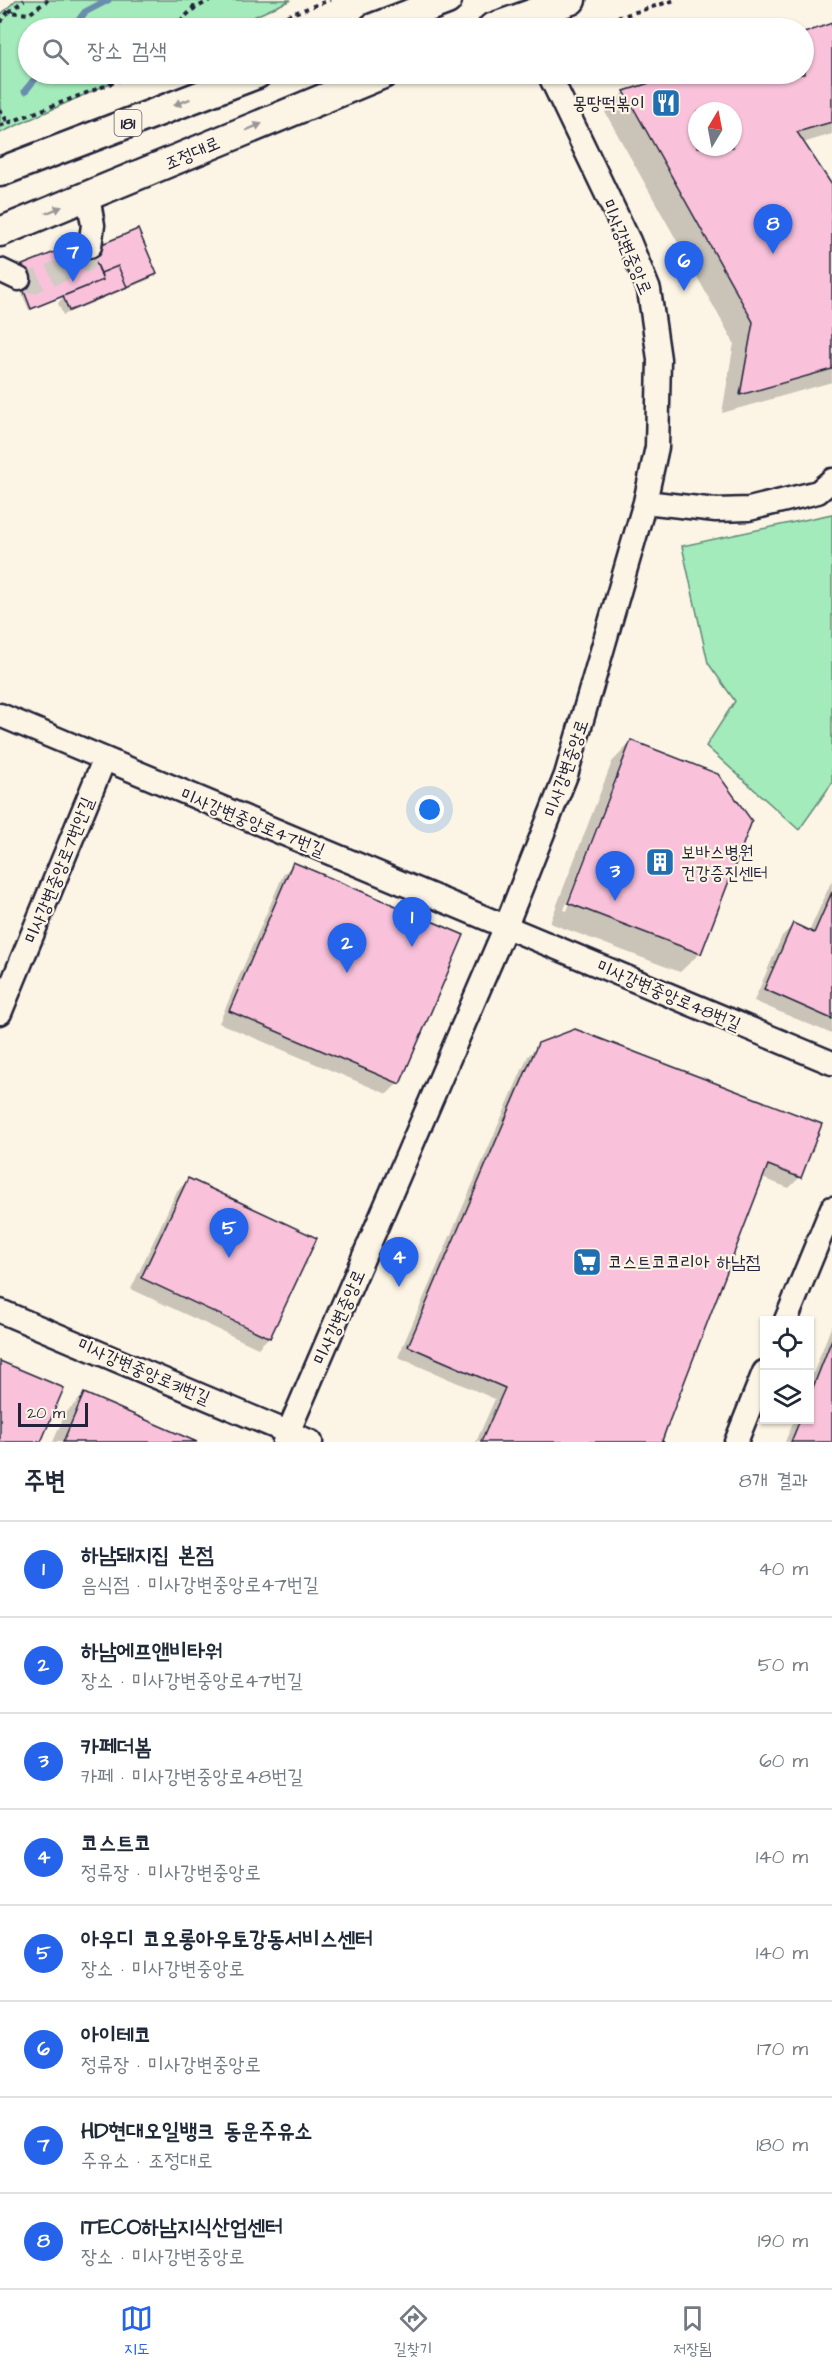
<!DOCTYPE html>
<html lang="ko">
<meta charset="utf-8">
<style>
body{margin:0;font-family:"Architects Daughter","Poor Story",sans-serif;background:#f6f6f7;color:#1f2937}
.controls{position:absolute;right:18px;bottom:18px;display:grid;overflow:hidden;border-radius:0px;box-shadow:0 2px 4px #0004}
.controls button{width:54px;height:54px;display:grid;place-items:center;padding:0;border:0;border-bottom:2px solid #e0e1e3;background:#fff;color:#1f2937;font:30px sans-serif}
.compass{position:absolute;left:688px;top:102px;width:54px;height:54px;border-radius:50%;background:#fff;box-shadow:0 2px 4px #0004;rotate:10deg}
.scale{position:absolute;left:18px;bottom:15px;width:70px;box-sizing:border-box;padding-left:6px;border:3px solid #22223b;border-top:0;font-size:16px;line-height:21px;white-space:nowrap;color:#22223b;-webkit-text-stroke:4px #fcf5e5;paint-order:stroke}
.you{position:absolute;left:430px;top:810px;width:21px;height:21px;margin:-15px;border:4px solid #fff;border-radius:50%;background:#1a73e8;box-shadow:0 0 0 9px #1a73e833}
.badge{display:grid;place-items:center;width:39px;height:39px;border-radius:50%;background:#2563eb;color:#fff;font-size:20px;font-weight:700}
.pin{position:absolute;translate:-50% -50px;filter:drop-shadow(0 2px 3px #0008)}
.pin::after{content:'';position:absolute;top:32px;width:21px;height:18px;background:inherit;clip-path:polygon(0 0,100% 0,50% 100%)}
.list{margin:0;padding:0;list-style:none}
h2{display:flex;justify-content:space-between;align-items:center;height:78px;margin:0;padding:0 24px;font-size:26px}
h2 small{font-size:20px;font-weight:400;color:#747a83}
.list li{display:grid;grid-template-columns:39px 1fr auto;gap:18px;align-items:center;box-sizing:border-box;height:96px;padding:0 24px;border-top:2px solid #e0e1e3}
.list b{display:block;font-size:22px;white-space:nowrap}
.list p{margin:0;font-size:20px;white-space:nowrap;color:#747a83}
.list em{font-size:20px;font-style:normal;color:#747a83}
.icon{flex:none;width:33px;height:33px;fill:none;stroke:currentColor;stroke-width:2;stroke-linecap:round;stroke-linejoin:round}
.map{position:relative;flex:none;width:832px;height:1442px;overflow:hidden}
.search{position:absolute;background:#fff;box-shadow:0 2px 4px #0004;left:18px;right:18px;top:18px;height:66px;display:flex;align-items:center;gap:15px;box-sizing:border-box;padding:0 21px;border-radius:33px;color:#747a83;font-size:22px}
.sheet{height:846px;background:#fff}
nav{display:flex;justify-content:space-around;align-items:center;box-sizing:border-box;height:84px;border-top:2px solid #e0e1e3;background:#fff;font-size:16px;color:#747a83}
nav a{display:grid;justify-items:center;gap:3px}
nav .on{color:#2563eb}
.map>svg:first-child{display:block}
.green{fill:#a3ebba;stroke:#62867a;stroke-width:1.5}
.shadow{fill:#0003;fill-rule:evenodd}
.lines{fill:none;stroke-linecap:round;stroke-linejoin:round}
.stream{stroke:#698dad;stroke-width:7}
.building{fill:#f9c2da;stroke:#22223b;stroke-width:1.5;fill-rule:evenodd}
.minor-tunnel{stroke:#d0cbc3;stroke-width:22;stroke-dasharray:22 11;stroke-linecap:butt}
.minor-casing{stroke:#22223b;stroke-width:27}
.major-casing{stroke:#22223b;stroke-width:33}
.path{stroke:#22223b;stroke-width:4;stroke-dasharray:4.5 4.5;stroke-linecap:butt}
.minor{stroke:#fcf5e5;stroke-width:22}
.major{stroke:#fcf5e5;stroke-width:28}
.oneway{fill:#9a9698}
.labels{text-anchor:middle;stroke-width:4.5;stroke-linejoin:round;paint-order:stroke}
.shield{fill:#fcf5e5;stroke:#63616e;stroke-width:1.5}
.shield-label{font-size:16px;font-weight:bold;fill:#22223b}
.poi-label{font-size:18px;fill:#22223b;stroke:#fcf5e5;text-anchor:start}
.street-label{font-size:18px;fill:#22223b;stroke:#fcf5e5}
</style>
<div class="map">
<svg width="832" height="1442" viewBox="0 0 832 1442">
<rect width="100%" height="100%" fill="#fcf5e5"/>
<filter id="ink" filterUnits="userSpaceOnUse"><feTurbulence type="fractalNoise" baseFrequency=".0167" numOctaves="2"/><feDisplacementMap in="SourceGraphic" scale="12" xChannelSelector="R" yChannelSelector="G"/><feConvolveMatrix kernelMatrix="1 2 1 2 8 2 1 2 1" color-interpolation-filters="sRGB"/></filter>
<g filter="url(#ink)">
<path class="green" d="M 16,0 L 291,0 L 229,28 L 28,28 L 28,74 L 130,74 L 0,133 L 0,15 Z
M 832,514 L 832,783 L 799,830 L 706,746 L 735,701 L 708,663 L 682,546 Z"/>
<path class="shadow" d="M 832,25 L 832,134 L 803,143 L 832,187 L 832,382 L 722,413 L 734,343 L 605,112 L 625,92 L 683,74 L 804,74 L 804,34 ZM 697,111 L 733,111 L 733,147 L 697,147 Z
M 86,241 L 155,274 L 150,279 L 63,315 L 58,303 L 65,295 L 29,310 L 13,272 Z
M 631,742 L 700,953 L 680,972 L 550,923 L 612,762 ZM 621,763 L 624,763 L 567,911 L 564,910 Z
M 294,863 L 398,1083 L 387,1094 L 219,1023 L 283,875 Z
M 832,880 L 832,1034 L 754,1001 L 782,936 L 793,925 L 809,932 Z
M 539,1045 L 800,1177 L 789,1188 L 762,1178 L 660,1442 L 476,1442 L 495,1399 L 398,1357 L 528,1056 Z
M 188,1180 L 269,1337 L 258,1348 L 131,1289 L 177,1191 Z
M 832,1325 L 832,1442 L 785,1442 L 794,1420 L 810,1420 L 810,1381 Z
M 84,1394 L 194,1442 L 53,1442 L 65,1414 Z"/>
<g class="lines">
<path class="stream" d="M 73,28 L 85,12 L 108,0
M 25,91 L 39,74"/>
</g>
<path class="building" d="M 832,23 L 832,122 L 797,132 L 832,185 L 832,369 L 740,395 L 753,322 L 624,91 L 678,74 L 804,74 L 804,33 ZM 697,111 L 733,111 L 733,147 L 697,147 Z
M 138,229 L 157,274 L 127,287 L 118,266 L 101,273 L 90,249 Z
M 87,239 L 103,280 L 31,309 L 15,268 Z
M 118,266 L 127,287 L 69,311 L 63,296 L 103,280 L 101,273 Z
M 631,740 L 718,774 L 752,821 L 701,954 L 568,903 Z
M 293,862 L 464,935 L 400,1084 L 229,1011 Z
M 832,892 L 832,1019 L 764,989 L 793,923 L 814,933 Z
M 575,1029 L 822,1124 L 801,1178 L 768,1165 L 667,1427 L 662,1441 L 664,1442 L 481,1442 L 505,1388 L 408,1346 L 538,1043 Z
M 188,1178 L 317,1238 L 270,1338 L 141,1278 Z
M 832,1339 L 832,1442 L 791,1442 L 800,1420 L 810,1420 L 810,1395 Z
M 0,1361 L 64,1388 L 41,1442 L 0,1442 Z
M 84,1393 L 197,1442 L 63,1442 Z"/>
<g class="lines">
<path class="minor-tunnel" d="M 19,279 L 33,282 L 85,261 L 90,246"/>
<g class="minor-casing">
<path id="minor" d="M 88,196 L 93,225 L 90,246
M 0,270 L 19,279
M 645,502 L 716,510 L 749,509 L 818,492 L 832,480
M 0,715 L 832,1063
M 0,1013 L 104,760
M 0,1311 L 311,1442
M 786,1320 L 832,1208
M 284,1442 L 506,926 L 566,775 L 645,502 L 657,447 L 659,359 L 649,290 L 629,241 L 549,74
M 736,1442 L 764,1372"/>
</g>
<g class="major-casing">
<path id="major" d="M 373,28 L 447,0
M 492,28 L 571,0
M 0,172 L 257,74
M 0,232 L 383,74"/>
</g>
<path class="path" d="M 192,10 L 210,0
M 9,12 L 24,0
M 0,22 L 8,12 L 29,14 L 48,0
M 600,23 L 675,0
M 173,28 L 191,11 L 197,0
M 253,28 L 330,0
M 0,109 L 8,123
M 0,126 L 136,74"/>
<use href="#minor" class="minor"/>
<use href="#major" class="major"/>
</g>
<defs><path id="oneway-solid" d="M-6-.8H1V-3.2L6.5 0L1 3.2V.8H-6Z" transform="scale(1.5)"/></defs>
<g class="oneway">
<use href="#oneway-solid" transform="translate(182 102) rotate(159)"/>
<use href="#oneway-solid" transform="translate(254 127) rotate(-23)"/>
<use href="#oneway-solid" transform="translate(54 210) rotate(-23)"/>
</g>
</g>
<defs>
<g id="restaurant-square" transform="scale(1.5)"><rect x="-9" y="-9" width="18" height="18" rx="4" fill="#1f6fb2" stroke="#fcf5e5"/><path d="M-5-6h1v4h1v-4h1v4h1v-4h1v5L-1.5 .5V6h-2V.5L-5-1ZM5-6V6H3V1.5H1.5Q1.5-4 5-6Z" fill="#fff"/></g>
<g id="building-square" transform="scale(1.5)"><rect x="-9" y="-9" width="18" height="18" rx="4" fill="#1f6fb2" stroke="#fcf5e5"/><path d="M-4-6H4V6H1V3H-1V6H-4ZM-2.5-4.3h1.7v1.8h-1.7ZM.8-4.3h1.7v1.8H.8ZM-2.5-1h1.7V.8h-1.7ZM.8-1h1.7V.8H.8Z" fill="#fff"/></g>
<g id="supermarket-square" transform="scale(1.5)"><rect x="-9" y="-9" width="18" height="18" rx="4" fill="#1f6fb2" stroke="#fcf5e5"/><path d="M-6-5.5h2.5l.6 2H6L4.5 2H-2.5L-4.4-4H-6ZM-1.5 3.2a1.3 1.3 0 1 0 .1 0ZM3 3.2a1.3 1.3 0 1 0 .1 0Z" fill="#fff"/></g>
</defs>
<g fill-rule="evenodd">
<use href="#restaurant-square" x="666" y="103"/>
<use href="#building-square" x="660" y="862"/>
<use href="#supermarket-square" x="587" y="1262"/>
</g>
<g class="labels">
<rect class="shield" x="114.5" y="110" width="27" height="26" rx="4.5"/>
<g class="shield-label">
<text x="128" y="129">181</text>
</g>
<g class="poi-label">
<text x="645" y="109" text-anchor="end">몽땅떡볶이</text>
<text x="681" y="858">보바스병원<tspan x="681" dy="21">건강증진센터</tspan></text>
<text x="608" y="1268">코스트코코리아 하남점</text>
</g>
<g class="street-label">
<text transform="translate(192 153) rotate(-23)" y="6">조정대로</text>
<text transform="translate(627 247) rotate(67)" y="6">미사강변중앙로</text>
<text transform="translate(566 768) rotate(-71)" y="6">미사강변중앙로</text>
<text transform="translate(253 822) rotate(22)" y="6">미사강변중앙로47번길</text>
<text transform="translate(59 870) rotate(-68)" y="6">미사강변중앙로7번안길</text>
<text transform="translate(669 995) rotate(23)" y="6">미사강변중앙로48번길</text>
<text transform="translate(339 1317) rotate(-66)" y="6">미사강변중앙로</text>
<text transform="translate(144 1371) rotate(23)" y="6">미사강변중앙로31번길</text>
</g>
</g>
</svg>
<div class="controls">
<button><svg class="icon" aria-label="locate" viewBox="0 0 24 24"><circle cx="12" cy="12" r="6"/><path d="M12 2v4M12 18v4M2 12h4M18 12h4"/></svg></button>
<button><svg class="icon" aria-label="layers" viewBox="0 0 24 24"><path d="M12 4l9 5-9 5-9-5zM3 14l9 5 9-5"/></svg></button>
</div>
<svg class="compass" viewBox="-18 -18 36 36"><path d="M0-13l5 13h-10z" fill="#e53935"/><path d="M0 13l5-13h-10z" fill="#747a83"/></svg>
<div class="scale">20 m</div>
<div class="you"></div>
<div class="pin badge" style="left:412px;top:947px">1</div>
<div class="pin badge" style="left:347px;top:973px">2</div>
<div class="pin badge" style="left:615px;top:901px">3</div>
<div class="pin badge" style="left:399px;top:1287px">4</div>
<div class="pin badge" style="left:229px;top:1258px">5</div>
<div class="pin badge" style="left:684px;top:291px">6</div>
<div class="pin badge" style="left:73px;top:282px">7</div>
<div class="pin badge" style="left:773px;top:254px">8</div>
<div class="search"><svg class="icon" aria-label="search" viewBox="0 0 24 24"><circle cx="10" cy="10" r="6"/><path d="M15 15l6 6"/></svg>장소 검색</div>
</div>
<section class="sheet">
<h2>주변<small>8개 결과</small></h2>
<ul class="list">
<li><span class="badge">1</span><div><b>하남돼지집 본점</b><p>음식점 · 미사강변중앙로47번길</p></div><em>40 m</em></li>
<li><span class="badge">2</span><div><b>하남에프앤비타워</b><p>장소 · 미사강변중앙로47번길</p></div><em>50 m</em></li>
<li><span class="badge">3</span><div><b>카페더봄</b><p>카페 · 미사강변중앙로48번길</p></div><em>60 m</em></li>
<li><span class="badge">4</span><div><b>코스트코</b><p>정류장 · 미사강변중앙로</p></div><em>140 m</em></li>
<li><span class="badge">5</span><div><b>아우디 코오롱아우토강동서비스센터</b><p>장소 · 미사강변중앙로</p></div><em>140 m</em></li>
<li><span class="badge">6</span><div><b>아이테코</b><p>정류장 · 미사강변중앙로</p></div><em>170 m</em></li>
<li><span class="badge">7</span><div><b>HD현대오일뱅크 동운주유소</b><p>주유소 · 조정대로</p></div><em>180 m</em></li>
<li><span class="badge">8</span><div><b>ITECO하남지식산업센터</b><p>장소 · 미사강변중앙로</p></div><em>190 m</em></li>
</ul>
</section>
<nav>
<a class="on"><svg class="icon" aria-label="map" viewBox="0 0 24 24"><path d="M3 6l6-2 6 2 6-2v14l-6 2-6-2-6 2zM9 4v14M15 6v14"/></svg>지도</a>
<a><svg class="icon" aria-label="directions" viewBox="0 0 24 24"><path d="M12 3l9 9-9 9-9-9zM9 14v-3h6M13 9l2 2-2 2"/></svg>길찾기</a>
<a><svg class="icon" aria-label="saved" viewBox="0 0 24 24"><path d="M7 4h10v16l-5-4-5 4z"/></svg>저장됨</a>
</nav>
